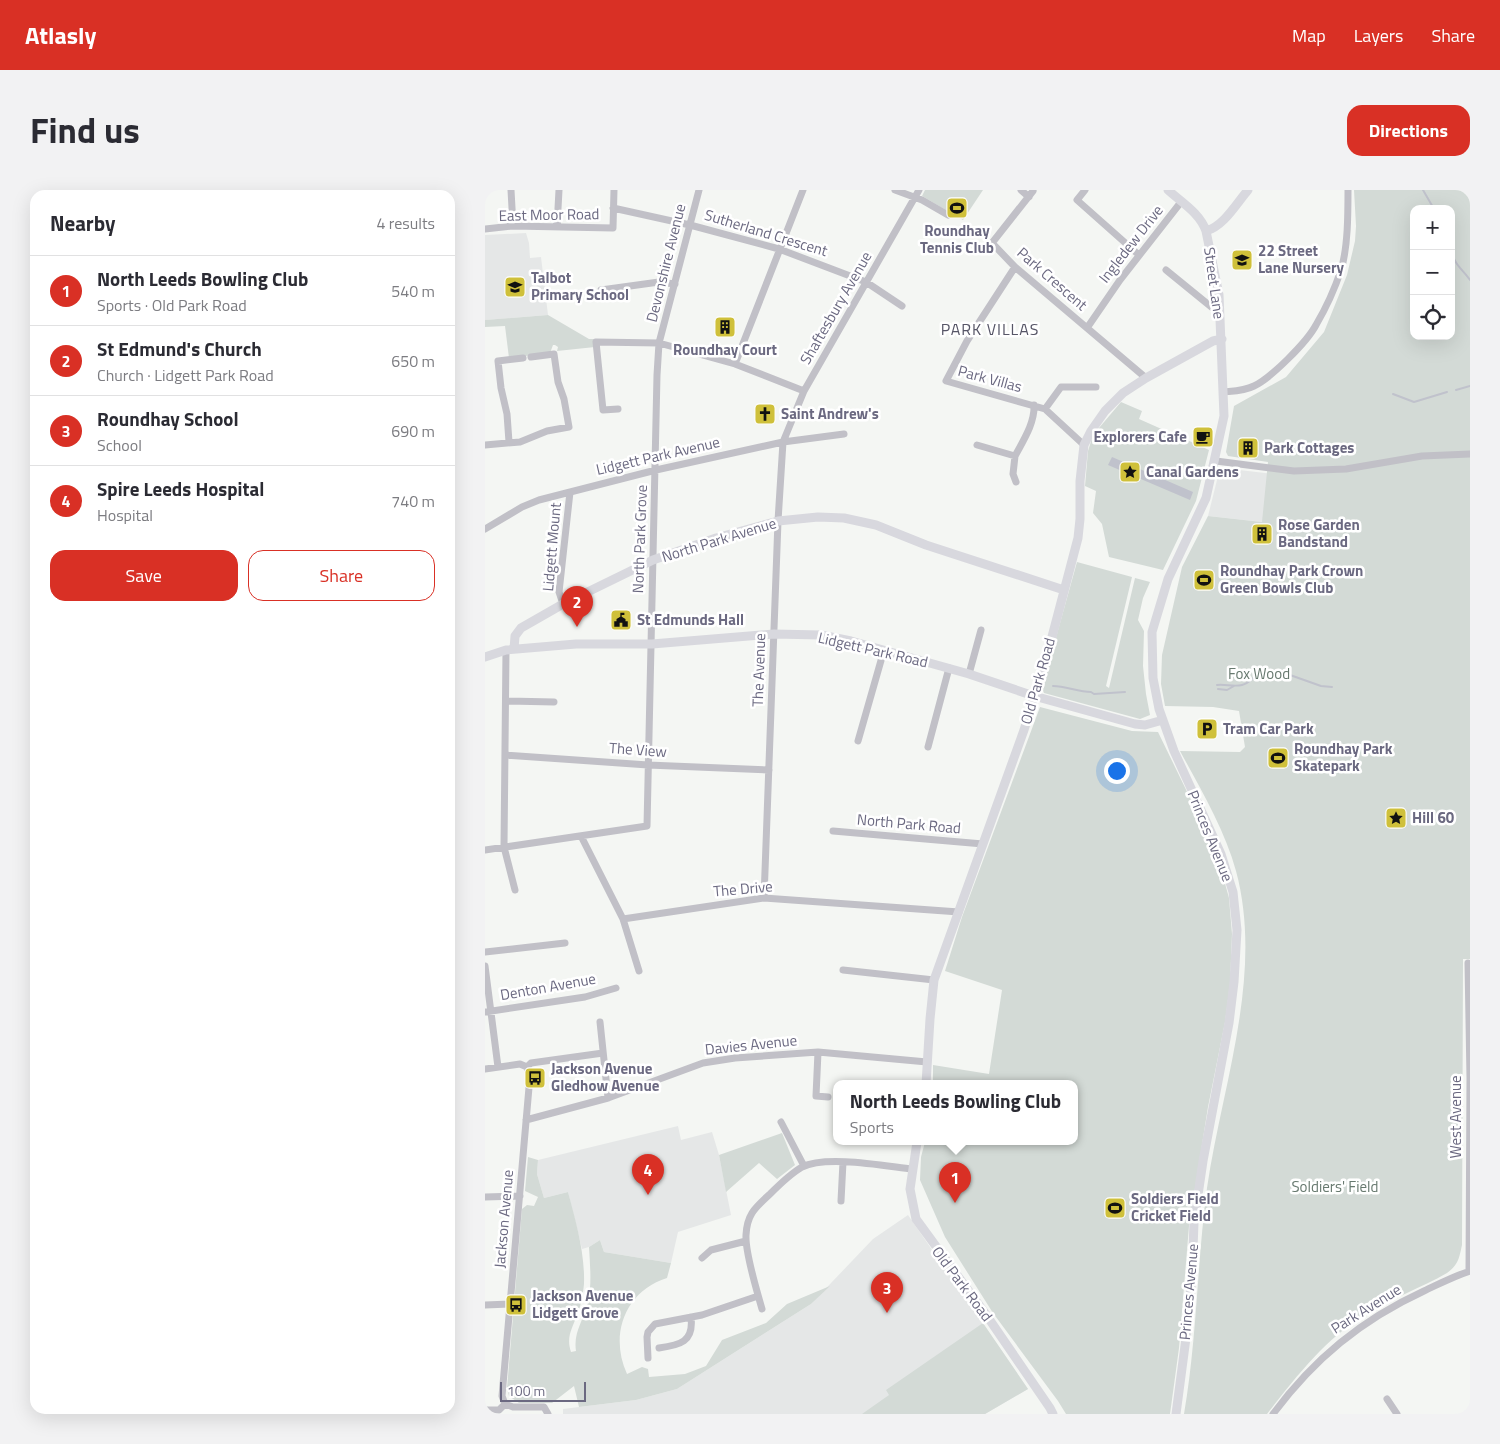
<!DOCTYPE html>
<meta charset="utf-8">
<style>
body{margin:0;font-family:"Titillium Web",sans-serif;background:#f2f2f3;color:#2b2b33}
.controls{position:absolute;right:15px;top:15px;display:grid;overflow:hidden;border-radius:10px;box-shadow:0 5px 20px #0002}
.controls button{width:45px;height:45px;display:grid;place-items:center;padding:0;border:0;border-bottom:1px solid #e1e1e2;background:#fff;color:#2b2b33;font:25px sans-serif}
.scale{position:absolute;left:15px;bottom:12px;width:86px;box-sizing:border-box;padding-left:5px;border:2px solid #6b6981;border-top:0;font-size:14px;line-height:18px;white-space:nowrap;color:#6b6981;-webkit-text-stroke:4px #fff;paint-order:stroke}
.you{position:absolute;left:631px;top:580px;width:18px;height:18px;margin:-12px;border:4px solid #fff;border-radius:50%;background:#1a73e8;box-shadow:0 0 0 8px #1a73e833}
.badge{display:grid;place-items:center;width:32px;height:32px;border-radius:50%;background:#d93025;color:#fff;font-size:16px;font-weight:700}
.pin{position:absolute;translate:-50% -41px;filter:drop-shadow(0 1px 2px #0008)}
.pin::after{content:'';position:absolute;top:26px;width:18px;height:15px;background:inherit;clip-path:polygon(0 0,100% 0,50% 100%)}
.popup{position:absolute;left:348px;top:890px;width:245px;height:65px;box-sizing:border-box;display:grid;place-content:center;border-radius:10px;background:#fff;filter:drop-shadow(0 1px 4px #0005);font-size:16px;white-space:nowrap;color:#7c7c81}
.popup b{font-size:19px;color:#2b2b33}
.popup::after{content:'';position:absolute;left:50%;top:100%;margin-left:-10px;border:10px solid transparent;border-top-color:#fff}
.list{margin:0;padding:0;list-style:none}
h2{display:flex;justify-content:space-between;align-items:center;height:65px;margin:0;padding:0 20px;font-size:21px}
h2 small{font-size:16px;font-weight:400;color:#7c7c81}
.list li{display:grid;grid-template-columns:32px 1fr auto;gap:15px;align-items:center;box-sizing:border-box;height:70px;padding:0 20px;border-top:1px solid #e1e1e2}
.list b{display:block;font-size:19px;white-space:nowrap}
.list p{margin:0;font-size:16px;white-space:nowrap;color:#7c7c81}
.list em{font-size:16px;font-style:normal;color:#7c7c81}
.actions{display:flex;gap:10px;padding:15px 20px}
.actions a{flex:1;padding:11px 0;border:1px solid #d93025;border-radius:15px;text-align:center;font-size:18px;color:#d93025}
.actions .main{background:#d93025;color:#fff}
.icon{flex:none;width:28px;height:28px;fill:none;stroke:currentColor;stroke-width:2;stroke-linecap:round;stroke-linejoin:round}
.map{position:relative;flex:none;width:985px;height:1224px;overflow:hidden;border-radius:15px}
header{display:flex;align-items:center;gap:30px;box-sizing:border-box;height:70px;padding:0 25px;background:#d93025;color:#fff}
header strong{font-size:24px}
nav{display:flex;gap:28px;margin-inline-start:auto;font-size:18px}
.intro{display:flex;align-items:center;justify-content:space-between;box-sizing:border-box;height:120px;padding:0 30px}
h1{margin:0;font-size:35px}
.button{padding:12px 22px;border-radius:15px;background:#d93025;color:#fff;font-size:18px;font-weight:700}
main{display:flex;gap:30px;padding:0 30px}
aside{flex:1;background:#fff;border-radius:15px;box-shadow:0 5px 20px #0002}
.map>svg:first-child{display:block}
.built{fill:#e5e7e7}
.green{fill:#d3dad6;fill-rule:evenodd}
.water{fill:#c0c2cc}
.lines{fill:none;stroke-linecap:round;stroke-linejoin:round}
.stream{stroke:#c0c2cc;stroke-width:2}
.street{stroke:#c1c0c7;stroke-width:7}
.secondary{stroke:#d8d8de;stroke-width:9}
.labels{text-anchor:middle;stroke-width:5;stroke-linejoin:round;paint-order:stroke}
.street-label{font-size:15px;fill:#6b6981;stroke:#fff}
.poi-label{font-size:15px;font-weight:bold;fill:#6b6981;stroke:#fff;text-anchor:start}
.park-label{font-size:15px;fill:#67796f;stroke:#fff}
.neighbourhood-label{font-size:16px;letter-spacing:1px;fill:#575667;stroke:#fff}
</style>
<header>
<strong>Atlasly</strong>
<nav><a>Map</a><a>Layers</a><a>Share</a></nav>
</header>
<div class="intro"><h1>Find us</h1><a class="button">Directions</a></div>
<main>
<aside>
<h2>Nearby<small>4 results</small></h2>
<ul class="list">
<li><span class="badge">1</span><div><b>North Leeds Bowling Club</b><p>Sports · Old Park Road</p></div><em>540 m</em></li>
<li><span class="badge">2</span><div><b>St Edmund's Church</b><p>Church · Lidgett Park Road</p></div><em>650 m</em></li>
<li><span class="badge">3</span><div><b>Roundhay School</b><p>School</p></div><em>690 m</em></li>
<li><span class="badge">4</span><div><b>Spire Leeds Hospital</b><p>Hospital</p></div><em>740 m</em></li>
</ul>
<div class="actions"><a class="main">Save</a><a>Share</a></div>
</aside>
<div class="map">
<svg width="985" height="1224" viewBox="0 0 985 1224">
<rect width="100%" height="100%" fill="#f4f6f3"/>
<path class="built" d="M 41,43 L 44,53 L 45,68 L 56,67 L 63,125 L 0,130 L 0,45 Z
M 737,278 L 780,283 L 807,286 L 777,332 L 723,326 L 734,282 Z
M 193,936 L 196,950 L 227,942 L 234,965 L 246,1025 L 193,1042 L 186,1073 L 119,1062 L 115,1050 L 104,1057 L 97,1059 L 83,1002 L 59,1008 L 52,984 L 53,970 Z
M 423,1025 L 543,1199 L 500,1224 L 78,1224 L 78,1219 L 151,1210 L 192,1199 L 326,1114 L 388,1049 Z"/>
<path class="green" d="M 440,0 L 498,0 L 478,30 L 437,6 Z
M 869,0 L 985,0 L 985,769 L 978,769 L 977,1055 C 974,1068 974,1074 962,1083 C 936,1098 907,1108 881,1124 C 840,1149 811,1187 782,1224 L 699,1224 C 712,1149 712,1073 722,998 C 737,895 779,785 751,681 C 740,640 715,598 695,561 L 755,562 L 760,557 L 754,521 L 728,517 L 680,516 L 676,494 L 677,465 L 697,377 L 723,326 L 777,332 L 783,272 L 743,266 L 741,262 L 749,216 L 801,187 L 839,142 L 862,85 L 870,51 L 871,36 ZM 929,19 L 966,19 L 966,146 L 929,146 Z
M 63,125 L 104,149 L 110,149 L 110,157 L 72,161 L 73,157 L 70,155 L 68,155 L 65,163 L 24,168 L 20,136 L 0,137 L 0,130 Z
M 636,212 L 657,221 L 654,229 L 681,241 L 681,248 L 683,251 L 686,250 L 691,245 L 724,260 L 711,311 L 678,380 L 624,367 L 617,334 L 608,323 L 611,301 L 600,296 L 603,261 L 608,245 Z
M 592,372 L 647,387 L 621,496 L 624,498 L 650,388 L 665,392 L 658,408 L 653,430 L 659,441 L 658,476 L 661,504 L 665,525 L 655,529 L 559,503 L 557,498 Z
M 555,517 L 647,541 L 673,542 L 726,651 L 733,668 L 744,708 L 747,744 L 745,794 L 740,832 L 723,917 L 704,1036 L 694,1158 L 685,1224 L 581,1224 L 573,1211 L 508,1123 L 460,1047 L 435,990 L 436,967 L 440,952 L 589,952 L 589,894 L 448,894 L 448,875 L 504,884 L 517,800 L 460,781 L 477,727 Z
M 297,943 L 310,975 L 292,989 L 274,973 L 241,1002 L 234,965 Z
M 43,967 L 53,970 L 52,984 L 59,1008 L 83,1002 C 91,1032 100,1063 99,1094 C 98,1104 96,1116 92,1125 C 87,1139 81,1147 86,1162 L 91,1161 C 88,1142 99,1130 103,1112 C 107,1095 105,1075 104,1057 L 115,1050 L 119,1062 L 186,1073 L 182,1088 C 140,1101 124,1145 142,1184 L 157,1177 L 163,1179 L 164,1187 L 200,1184 L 221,1176 L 237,1150 L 281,1133 L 302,1114 L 345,1096 L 326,1114 L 192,1199 L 151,1210 L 94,1217 L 89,1196 L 67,1213 L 34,1213 L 24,1206 L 22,1198 L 37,1019 L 42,1015 L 49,1016 L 53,1007 L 40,1001 Z
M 498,1133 L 543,1199 L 500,1224 L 377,1224 L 404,1205 L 401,1200 Z"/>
<path class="water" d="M 627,267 L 708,302 L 705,310 L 623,275 Z"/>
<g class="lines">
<path class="stream" d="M 938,0 L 949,19
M 966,61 C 970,75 977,79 985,90
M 971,200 L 985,196
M 908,204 L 929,212 L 962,202
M 732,495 C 740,494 749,497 757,495 C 770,492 777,471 792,487 L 805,485 L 836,496 L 847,497
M 568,496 C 581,496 593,502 606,502 L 609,504 L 640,502
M 733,499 L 742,500 L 749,496"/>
<path class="street" d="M 26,0 L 28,36
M 410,0 L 437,10 L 463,25
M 536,0 L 544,7
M 600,0 L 592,10 L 654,65
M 548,1 L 507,53 L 530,77 L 661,188
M 128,18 L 205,35 L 294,59 L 381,92 L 417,116
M 72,37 L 74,0
M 0,39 L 28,36 L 128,38 L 129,0
M 530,77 L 482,151 L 461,191 L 560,219 L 599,255
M 681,80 L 735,124
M 116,100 L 174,92 L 190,94
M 602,138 L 635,90 L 696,12
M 250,174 L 318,0
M 739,202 C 750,201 759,201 769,196 C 786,188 822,152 831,135 C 841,118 850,98 856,80 C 863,57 863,24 863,0
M 133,219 L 118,220 L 111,152 L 174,153 L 250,174 L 319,201
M 560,219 L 576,197 L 611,197
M 24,252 L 22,224 L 16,198 L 13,171 L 38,168
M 0,255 L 35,252 L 62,241 L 84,237 L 79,209 L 73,192 L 69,164 L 46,167
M 492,255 L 530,266 C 538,251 550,233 549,215
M 530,266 L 528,284 L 531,292
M 731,271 L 809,281 L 861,279 L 937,266 L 985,264
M 0,339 L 37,317 L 54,310 L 171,280 L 298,252 L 359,244
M 78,414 L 74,402 L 85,302
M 21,460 L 19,657 L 30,700
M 484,484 L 496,440
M 22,511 L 69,512
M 373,551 L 399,460
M 443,557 L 464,478
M 20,565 L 163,575 L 284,580
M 348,641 L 498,654
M 96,646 L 138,729 L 279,708 L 474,722
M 0,660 L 162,636 L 172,185 L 174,153 L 214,0
M 279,708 L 293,331 L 298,252 L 319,201 L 434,0
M 138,729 L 154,781
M 0,762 L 80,753
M 983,773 L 985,888 L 984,1081
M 0,776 L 13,877
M 358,780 L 449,790
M 0,822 L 100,807 L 131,798
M 115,832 L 123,908
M 333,862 L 331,906 L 343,907
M 0,879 L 35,874 L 42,877 L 46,873 L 118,863
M 41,930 L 123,908 L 218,873 L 250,868 L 333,862 L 442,872
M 296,932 L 319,976
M 0,1007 L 35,1006
M 356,1011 L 358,972
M 217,1068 L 226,1060 L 261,1051
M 0,1115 L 25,1114
M 277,1119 C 272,1101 260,1063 261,1045 C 262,1024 270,1018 285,1004 C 295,994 305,984 317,977 C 341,965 400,976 427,979
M 174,1158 C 195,1155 209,1152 206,1127
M 163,1168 L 162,1147 L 163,1142 L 170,1134 L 217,1125 L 273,1106
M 902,1209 L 912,1224
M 20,1214 L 17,1206 L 45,886 L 42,877
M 20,1214 L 28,1217 L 59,1217 L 63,1224
M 0,1220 L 14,1220 L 20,1214
M 788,1224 C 829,1169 876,1130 939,1101 C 954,1094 969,1086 985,1081"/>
<path class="secondary" d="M 683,0 C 696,12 715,23 721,41 L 734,105 L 739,226 L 721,308 L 683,389 L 667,442 L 668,488 L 674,519 L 689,561 L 736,664 L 748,702 L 752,740 L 749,792 L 744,833 L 718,971 L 709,1032 L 707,1087 L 701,1148 L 691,1224
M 721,41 C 739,36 751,14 763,0
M 29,459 L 30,446 L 36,438 L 78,414 L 168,370 L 231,348 L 293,331 L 333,327 L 359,328 L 391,335 L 441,355 L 579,400
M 0,467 L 21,460 L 91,454 L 167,454 L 289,444 L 336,445 L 366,451 L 484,484 L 549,506 L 650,534 L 660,535 L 678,530
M 441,894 L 445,829 L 449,790 L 539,540 L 563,462 L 593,348 L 595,329 L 595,291 L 599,255 L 606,241 L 620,221 L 638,203 L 661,188 L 728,151 L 737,149
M 432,952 L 425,999 L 431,1029 L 502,1126 L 565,1218 L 568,1224"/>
</g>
<defs>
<g id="stadium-square" transform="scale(1.125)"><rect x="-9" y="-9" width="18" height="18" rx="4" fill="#cfc03a" stroke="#fff"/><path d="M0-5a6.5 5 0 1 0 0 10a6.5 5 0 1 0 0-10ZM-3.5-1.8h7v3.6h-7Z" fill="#111"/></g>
<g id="school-square" transform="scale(1.125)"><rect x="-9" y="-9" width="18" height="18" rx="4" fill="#cfc03a" stroke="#fff"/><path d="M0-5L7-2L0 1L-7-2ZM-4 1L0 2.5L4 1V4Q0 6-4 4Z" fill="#111"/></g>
<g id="building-square" transform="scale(1.125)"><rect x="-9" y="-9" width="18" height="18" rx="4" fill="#cfc03a" stroke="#fff"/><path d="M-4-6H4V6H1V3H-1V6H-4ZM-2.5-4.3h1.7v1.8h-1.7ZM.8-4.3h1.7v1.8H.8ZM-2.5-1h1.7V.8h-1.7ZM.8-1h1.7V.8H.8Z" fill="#111"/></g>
<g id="church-square" transform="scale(1.125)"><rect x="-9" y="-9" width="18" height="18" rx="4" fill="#cfc03a" stroke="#fff"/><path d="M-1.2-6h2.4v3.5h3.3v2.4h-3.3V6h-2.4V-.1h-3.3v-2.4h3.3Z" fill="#111"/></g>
<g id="cafe-square" transform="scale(1.125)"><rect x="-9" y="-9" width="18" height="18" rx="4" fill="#cfc03a" stroke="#fff"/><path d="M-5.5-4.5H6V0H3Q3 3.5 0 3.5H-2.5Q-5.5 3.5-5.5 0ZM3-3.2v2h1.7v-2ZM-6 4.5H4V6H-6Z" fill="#111"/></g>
<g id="sight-square" transform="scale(1.125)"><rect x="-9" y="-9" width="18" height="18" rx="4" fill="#cfc03a" stroke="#fff"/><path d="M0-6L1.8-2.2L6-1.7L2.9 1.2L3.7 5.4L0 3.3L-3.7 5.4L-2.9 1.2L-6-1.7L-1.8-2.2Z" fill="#111"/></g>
<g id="civic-square" transform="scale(1.125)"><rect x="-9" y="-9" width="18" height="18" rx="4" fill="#cfc03a" stroke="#fff"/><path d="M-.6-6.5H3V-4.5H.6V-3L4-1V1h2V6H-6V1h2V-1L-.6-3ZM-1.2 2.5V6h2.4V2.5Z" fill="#111"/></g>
<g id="parking-square" transform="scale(1.125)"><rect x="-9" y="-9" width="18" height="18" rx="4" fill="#cfc03a" stroke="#fff"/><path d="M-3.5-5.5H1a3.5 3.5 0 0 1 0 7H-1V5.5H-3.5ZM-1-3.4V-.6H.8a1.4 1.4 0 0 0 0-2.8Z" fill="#111"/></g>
<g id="bus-square" transform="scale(1.125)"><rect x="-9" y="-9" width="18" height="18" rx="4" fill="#cfc03a" stroke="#fff"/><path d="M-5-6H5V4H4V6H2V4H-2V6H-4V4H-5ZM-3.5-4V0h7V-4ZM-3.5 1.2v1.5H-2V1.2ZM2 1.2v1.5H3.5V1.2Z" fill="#111"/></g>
</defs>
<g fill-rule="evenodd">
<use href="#stadium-square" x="472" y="18"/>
<use href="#school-square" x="757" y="70"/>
<use href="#school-square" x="30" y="97"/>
<use href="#building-square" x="240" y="137"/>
<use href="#church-square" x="280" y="224"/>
<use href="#cafe-square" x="718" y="247"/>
<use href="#building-square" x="763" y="258"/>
<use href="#sight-square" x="645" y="282"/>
<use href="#building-square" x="777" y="344"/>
<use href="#stadium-square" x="719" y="390"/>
<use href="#civic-square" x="136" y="430"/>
<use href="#parking-square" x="722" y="539"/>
<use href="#stadium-square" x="793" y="568"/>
<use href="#sight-square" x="911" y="628"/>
<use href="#bus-square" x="50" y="888"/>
<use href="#stadium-square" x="630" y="1018"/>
<use href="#bus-square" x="31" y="1115"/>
</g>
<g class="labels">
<g class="street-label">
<text transform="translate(64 25) rotate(-1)" y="5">East Moor Road</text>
<text transform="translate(281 43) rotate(17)" y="5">Sutherland Crescent</text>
<text transform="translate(646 54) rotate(-52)" y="5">Ingledew Drive</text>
<text transform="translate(181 73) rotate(-76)" y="5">Devonshire Avenue</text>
<text transform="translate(567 89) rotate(41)" y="5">Park Crescent</text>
<text transform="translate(729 93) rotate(82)" y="5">Street Lane</text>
<text transform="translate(351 118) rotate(-60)" y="5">Shaftesbury Avenue</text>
<text transform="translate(505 189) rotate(15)" y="5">Park Villas</text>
<text transform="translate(173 266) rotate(-13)" y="5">Lidgett Park Avenue</text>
<text transform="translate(155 349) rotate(-88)" y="5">North Park Grove</text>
<text transform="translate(234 350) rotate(-17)" y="5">North Park Avenue</text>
<text transform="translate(67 357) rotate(-85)" y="5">Lidgett Mount</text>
<text transform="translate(388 460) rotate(13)" y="5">Lidgett Park Road</text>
<text transform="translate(274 480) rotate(-88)" y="5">The Avenue</text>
<text transform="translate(553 491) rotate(-74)" y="5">Old Park Road</text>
<text transform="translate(153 560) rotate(4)" y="5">The View</text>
<text transform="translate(424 634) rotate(5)" y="5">North Park Road</text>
<text transform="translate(725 646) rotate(68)" y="5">Princes Avenue</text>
<text transform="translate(258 699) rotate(-5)" y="5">The Drive</text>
<text transform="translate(63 797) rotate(-10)" y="5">Denton Avenue</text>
<text transform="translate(266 855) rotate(-6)" y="5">Davies Avenue</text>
<text transform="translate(971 927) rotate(-90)" y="5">West Avenue</text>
<text transform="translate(19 1029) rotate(-85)" y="5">Jackson Avenue</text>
<text transform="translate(477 1094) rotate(53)" y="5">Old Park Road</text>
<text transform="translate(704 1102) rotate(-85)" y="5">Princes Avenue</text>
<text transform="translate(881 1119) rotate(-32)" y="5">Park Avenue</text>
</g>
<g class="poi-label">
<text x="472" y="46" text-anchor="middle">Roundhay<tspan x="472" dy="17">Tennis Club</tspan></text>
<text x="773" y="66">22 Street<tspan x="773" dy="17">Lane Nursery</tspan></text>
<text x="46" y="93">Talbot<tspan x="46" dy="17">Primary School</tspan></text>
<text x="240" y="165" text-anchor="middle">Roundhay Court</text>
<text x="296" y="229">Saint Andrew's</text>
<text x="702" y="252" text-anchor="end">Explorers Cafe</text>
<text x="779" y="263">Park Cottages</text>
<text x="661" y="287">Canal Gardens</text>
<text x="793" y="340">Rose Garden<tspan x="793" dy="17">Bandstand</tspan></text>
<text x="735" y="386">Roundhay Park Crown<tspan x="735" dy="17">Green Bowls Club</tspan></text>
<text x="152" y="435">St Edmunds Hall</text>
<text x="738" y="544">Tram Car Park</text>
<text x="809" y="564">Roundhay Park<tspan x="809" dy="17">Skatepark</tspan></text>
<text x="927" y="633">Hill 60</text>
<text x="66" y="884">Jackson Avenue<tspan x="66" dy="17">Gledhow Avenue</tspan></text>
<text x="646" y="1014">Soldiers Field<tspan x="646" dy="17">Cricket Field</tspan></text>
<text x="47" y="1111">Jackson Avenue<tspan x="47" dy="17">Lidgett Grove</tspan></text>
</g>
<g class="park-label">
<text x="774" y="489">Fox Wood</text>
<text x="850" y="1002">Soldiers' Field</text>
</g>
<g class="neighbourhood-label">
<text x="505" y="145">PARK VILLAS</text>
</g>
</g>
</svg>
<div class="controls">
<button>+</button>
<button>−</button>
<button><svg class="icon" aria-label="locate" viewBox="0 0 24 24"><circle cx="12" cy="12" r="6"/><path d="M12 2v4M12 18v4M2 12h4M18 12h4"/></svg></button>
</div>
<div class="scale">100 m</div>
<div class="you"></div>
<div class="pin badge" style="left:470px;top:1013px">1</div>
<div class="popup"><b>North Leeds Bowling Club</b>Sports</div>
<div class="pin badge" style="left:92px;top:437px">2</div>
<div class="pin badge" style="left:402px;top:1123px">3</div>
<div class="pin badge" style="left:163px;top:1005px">4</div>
</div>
</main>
